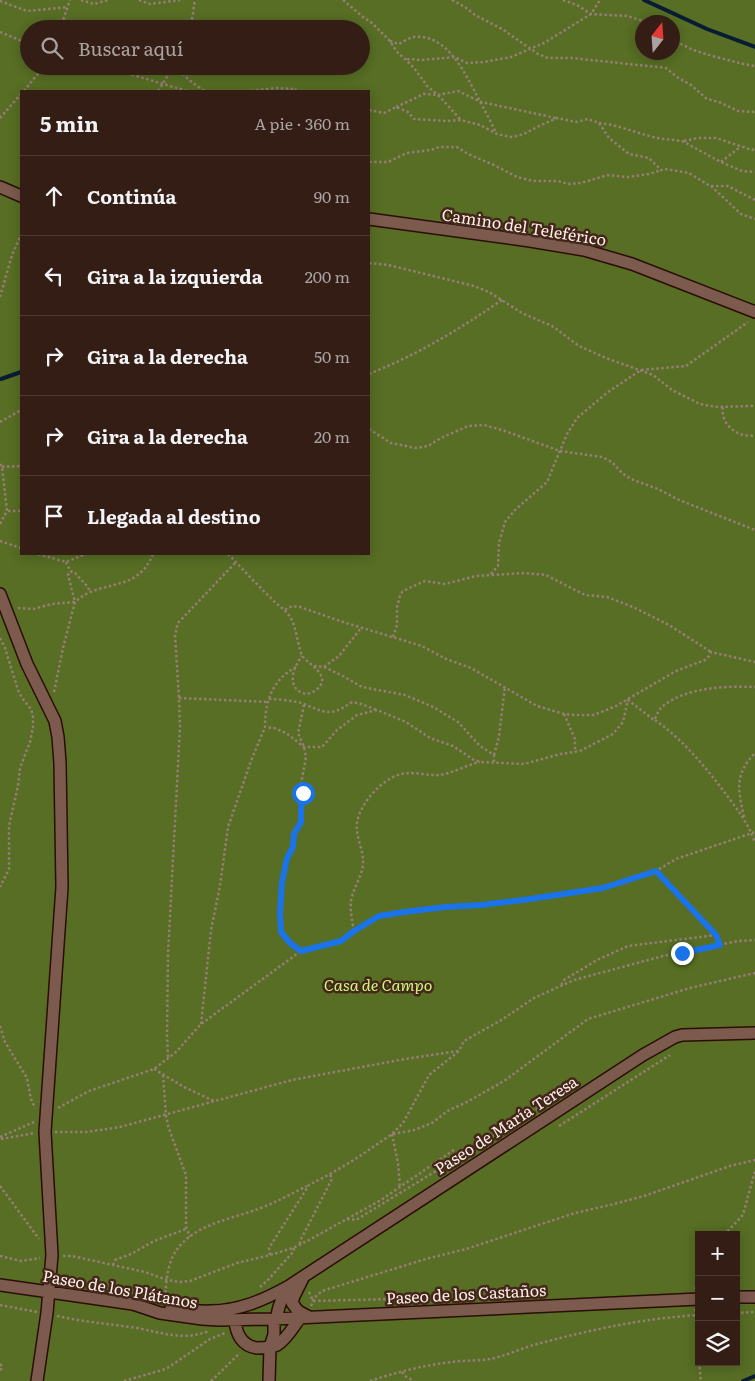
<!DOCTYPE html>
<html lang="es">
<meta charset="utf-8">
<style>
body{margin:0;font-family:Literata,serif;background:#3b261d;color:#f1f3f6}
.controls{position:absolute;right:15px;bottom:15px;display:grid;overflow:hidden;border-radius:0px;box-shadow:0 2px 12px #0003}
.controls button{width:45px;height:45px;display:grid;place-items:center;padding:0;border:0;border-bottom:1px solid #4e3b34;background:#331d14;color:#f1f3f6;font:25px sans-serif}
.compass{position:absolute;left:635px;top:15px;width:45px;height:45px;border-radius:50%;background:#331d14;box-shadow:0 2px 12px #0003;rotate:17deg}
.stop{position:absolute;width:15px;height:15px;margin:-11px;border:4px solid #1a73e8;border-radius:50%;background:#fff}
.stop.end{background:#1a73e8;border-color:#fff;box-shadow:0 1px 5px #0008}
.list{margin:0;padding:0;list-style:none}
h2{display:flex;justify-content:space-between;align-items:center;height:65px;margin:0;padding:0 20px;font-size:21px}
h2 small{font-size:16px;font-weight:400;color:#a9a2a0}
.list li{display:grid;grid-template-columns:32px 1fr auto;gap:15px;align-items:center;box-sizing:border-box;height:80px;padding:0 20px;border-top:1px solid #4e3b34}
.list b{display:block;font-size:19px;white-space:nowrap}
.list em{font-size:16px;font-style:normal;color:#a9a2a0}
.icon{flex:none;width:28px;height:28px;fill:none;stroke:currentColor;stroke-width:2;stroke-linecap:round;stroke-linejoin:round}
.map{position:relative;flex:none;width:755px;height:1381px;overflow:hidden}
.search{position:absolute;background:#331d14;box-shadow:0 2px 12px #0003;left:20px;top:20px;width:350px;height:55px;display:flex;align-items:center;gap:12px;box-sizing:border-box;padding:0 18px;border-radius:28px;color:#a9a2a0;font-size:19px}
.panel{position:absolute;background:#331d14;box-shadow:0 2px 12px #0003;left:20px;top:90px;width:350px;height:465px;border-radius:0px}
.map>svg:first-child{display:block}
.forest{fill:#576e24;fill-rule:evenodd}
.lines{fill:none;stroke-linecap:round;stroke-linejoin:round}
.stream{stroke:#081d34;stroke-width:4}
.street-casing{stroke:#2a0e05;stroke-width:14}
.path{stroke:#957e74;stroke-width:2.5;stroke-dasharray:2.5 2.5;stroke-linecap:butt}
.street{stroke:#7c5a4d;stroke-width:11}
.route{stroke:#1a73e8;stroke-width:6}
.labels{text-anchor:middle;stroke-width:5;stroke-linejoin:round;paint-order:stroke}
.street-label{font-size:16px;fill:#feede7;stroke:#44271b}
.park-label{font-size:16px;font-style:italic;fill:#ccf679;stroke:#44271b}
</style>
<div class="map">
<svg width="755" height="1381" viewBox="0 0 755 1381">
<rect width="100%" height="100%" fill="#44271b"/>
<path class="forest" d="M 0,0 L 755,0 L 755,1381 L 0,1381 ZM 642,22 L 672,22 L 672,52 L 642,52 ZM 29,29 L 361,29 L 361,66 L 29,66 ZM 21,91 L 369,91 L 369,554 L 21,554 ZM 699,1235 L 736,1235 L 736,1362 L 699,1362 Z"/>
<g class="lines">
<path class="stream" d="M 644,0 L 707,29 L 755,47
M 1,379 L 21,372
M 743,1381 L 755,1376"/>
<g class="street-casing">
<path id="street" d="M 0,187 L 21,196
M 369,219 L 530,241 L 584,250 L 632,264 L 755,312
M 0,594 L 27,664 L 55,721 L 58,737 L 60,763 L 62,887 L 45,1132 L 52,1255 L 47,1313 L 37,1381
M 303,1278 L 294,1296 L 292,1303 L 298,1311 L 309,1317
M 0,1285 L 133,1304 L 160,1313 L 202,1319 L 219,1320 L 274,1319 L 699,1299
M 736,1297 L 755,1297
M 171,1308 C 184,1309 197,1312 210,1311 C 239,1311 264,1300 289,1286 L 643,1055 L 675,1037 L 682,1035 L 755,1033
M 277,1319 C 277,1307 283,1297 289,1286
M 235,1320 C 236,1334 242,1346 257,1348 C 264,1348 271,1348 277,1345 C 287,1339 293,1327 300,1318
M 269,1381 L 270,1347 L 274,1334 L 274,1319"/>
</g>
<path class="path" d="M 81,0 L 94,4 L 108,0
M 139,0 L 150,4 L 180,0
M 343,0 L 363,17 L 372,23 L 389,40 L 398,53 L 405,59 L 414,68 L 427,86 L 438,95 L 458,91 L 481,102 L 556,118
M 452,0 L 465,7 L 475,15 L 502,29 L 538,54 L 548,58 L 572,58 L 666,68 L 677,77 L 691,85 L 707,99 L 719,102 L 738,111 L 755,112
M 563,0 L 577,5 L 591,14 L 627,16 L 647,22
M 0,1 L 27,11 L 67,7
M 60,29 L 70,0
M 189,29 C 193,20 193,9 195,0
M 0,32 L 29,44
M 672,38 C 687,49 699,52 716,57 C 729,60 741,64 755,66
M 390,41 L 399,44 C 403,42 409,38 413,37 C 446,33 464,71 476,94 C 483,107 490,120 496,133
M 407,59 L 422,60 L 455,57 L 467,63 L 484,62 L 511,57 L 544,43 L 591,14 L 600,0
M 103,66 L 187,91
M 176,66 C 181,74 197,87 205,91
M 24,91 L 44,66
M 158,91 L 174,66
M 251,91 L 276,88 L 293,89
M 290,91 L 293,89 L 299,91
M 396,107 L 424,94 L 438,95 L 461,120
M 369,110 L 384,113 L 396,107 L 408,112 L 414,119 L 447,121 L 461,120 L 480,125 L 497,134 L 510,137 L 518,136 L 526,133 L 539,126 L 557,118 L 576,122 L 588,119 L 599,123 L 609,138 L 629,154 L 649,158 L 661,170 L 665,169 L 689,173 L 710,186 L 728,186 L 755,200
M 0,118 L 21,94
M 599,123 L 613,125 L 656,138 L 682,141 L 721,162 L 742,171 L 755,172
M 684,141 L 698,138 L 716,138 L 752,150 L 755,149
M 369,162 L 388,162 L 407,153 L 431,150 L 439,147 L 457,147 L 468,154 L 494,165 L 517,177 L 533,181 L 558,181 L 568,184 L 581,183 L 608,175 L 628,177 L 649,174 L 661,170
M 721,162 L 740,147
M 711,186 L 741,214 L 755,219
M 369,263 L 388,265 L 417,272 L 474,286 L 489,292 L 522,313 L 552,326 L 579,346 L 606,358 L 653,375 L 672,390 L 700,404 L 717,407 L 752,406 L 755,407
M 0,297 L 12,255 L 21,235
M 369,374 C 419,354 458,330 502,300
M 723,407 C 720,424 738,439 755,435
M 0,422 L 21,410
M 369,429 L 391,443 L 416,448 L 428,446 L 441,438 L 468,426 L 484,425 L 505,431 L 560,451 L 602,457 L 612,462 L 622,473 L 631,479 L 658,489 L 679,500 L 755,530
M 0,464 L 2,467 L 7,511 L 0,524
M 2,467 L 21,466
M 8,511 L 21,511
M 0,541 L 21,548
M 38,554 L 66,562 L 86,554
M 228,554 C 242,568 256,584 271,598 C 277,605 285,609 290,617 C 297,627 298,650 303,657 C 310,665 333,677 316,690 C 305,699 291,690 293,677 C 293,669 298,662 302,656
M 66,562 L 70,571 L 75,573 L 88,587 L 90,592
M 491,574 L 498,566 L 499,543 L 505,522 L 515,510 L 547,482 L 567,434 L 577,418 L 608,392 L 641,370 L 686,366 L 748,322
M 18,608 L 33,609 L 52,604 L 75,602 L 68,575 L 70,571
M 285,610 C 290,606 293,606 300,607 L 346,623 L 422,646 L 446,659 L 471,668 L 537,706 L 564,714 L 575,715 L 594,715 L 616,706 L 676,671 L 705,660 L 709,656 L 711,652 L 755,662
M 393,637 L 397,625 L 397,607 L 400,596 L 402,592 L 407,589 L 425,581 L 445,584 L 476,576 L 524,573 L 546,575 L 585,595 L 607,597 L 633,607 L 669,625 L 711,652
M 0,638 L 5,648 L 18,690 L 22,698 L 31,709 L 33,716 L 33,727 L 30,742 L 20,768 L 18,786 L 9,826 L 9,869 L 0,887
M 314,666 L 324,667 L 343,676 L 362,687 L 405,695 L 433,707 L 458,722 L 480,746 L 494,755 L 494,763
M 296,667 C 272,680 265,701 265,727 L 274,728 L 286,733 L 304,747 L 322,747 L 337,730 L 357,715 L 377,710 L 406,722 L 430,738 L 453,746 L 474,760 L 481,762 L 524,764 L 560,754 L 580,751 L 613,734 L 623,722 L 628,700 L 654,720 C 657,715 659,709 663,706 C 687,687 725,686 755,687
M 324,667 L 339,656 L 361,628
M 54,692 L 63,648 L 75,602 C 101,578 137,594 153,554
M 179,698 L 268,702
M 269,699 C 276,699 295,701 301,703 C 325,712 329,718 352,702 L 361,704 L 377,710
M 564,714 L 575,739 L 575,752
M 655,720 C 683,740 704,765 725,793 C 737,809 749,824 755,843
M 494,755 L 499,736 L 505,687
M 744,817 C 738,789 734,775 755,753
M 656,871 L 660,877 L 668,882 L 676,891 L 716,935 L 720,945
M 354,931 C 352,921 350,911 351,901 C 353,888 362,877 363,864 C 364,850 355,836 357,823 C 360,803 382,779 401,774 C 414,771 427,776 440,775 C 453,773 466,765 480,762
M 301,951 L 290,943 L 281,933 L 280,913 L 281,882 L 287,858 L 293,847 L 294,834 L 301,822 L 301,809 L 303,793 L 301,784 L 306,757 L 304,747 L 298,733 L 304,705
M 562,985 L 562,983 L 564,980 L 597,960 L 628,946 L 716,935
M 201,1024 L 211,930 L 220,886 L 228,827 L 251,761 L 265,727
M 0,1026 L 5,1042 L 27,1078 L 31,1099 L 35,1108
M 168,1057 L 167,1035 L 168,954 L 180,727 L 179,698 L 175,635 L 178,623 L 236,562
M 154,1069 L 184,1087 L 214,1101
M 163,1075 L 166,1116 L 169,1129 L 186,1175 L 186,1227 L 190,1237
M 58,1108 L 89,1091 L 154,1069 L 176,1052 L 201,1024 L 301,951 L 341,941 L 354,931 L 379,916 L 404,912 L 445,907 L 481,905 L 523,900 L 603,888 L 656,871 L 676,859 L 755,832
M 559,1126 L 670,1055
M 55,1132 L 86,1132 L 120,1127 L 292,1080 L 405,1059 L 458,1051
M 392,1134 L 398,1163 L 400,1187
M 393,1134 L 414,1130 L 432,1123 L 449,1110 L 467,1102 L 504,1081 L 588,1019 L 690,988 L 755,973
M 0,1137 L 34,1122
M 1,1139 L 35,1133
M 0,1186 L 39,1239
M 347,1219 L 356,1220 L 542,1106
M 724,1235 L 742,1216 L 744,1211 L 755,1171
M 300,1244 L 300,1241 L 332,1179 L 330,1174
M 270,1255 L 269,1248 L 309,1185 L 330,1174 L 354,1160 L 392,1134 L 403,1123 L 429,1075 L 459,1051 L 464,1041 L 503,1019 L 534,998 L 574,980 L 663,956 L 738,941 L 755,940
M 0,1256 L 21,1261 L 40,1258
M 63,1256 L 72,1256 L 113,1265 L 145,1272 L 167,1280 L 180,1282 L 190,1281 L 237,1263 L 270,1255 L 293,1248 L 309,1240 L 381,1200 L 455,1149
M 113,1265 L 115,1260 L 131,1254 L 154,1241 L 186,1229
M 260,1287 L 268,1280 L 293,1252 L 294,1250 L 293,1248
M 695,1289 L 699,1281
M 309,1292 L 313,1301 L 470,1297
M 142,1294 L 164,1297
M 165,1298 C 166,1285 167,1268 173,1256 C 189,1225 229,1220 258,1209 C 275,1203 291,1194 307,1186
M 0,1305 L 37,1312
M 311,1306 L 314,1298 L 322,1291 L 426,1259 L 466,1249 L 575,1213 L 610,1205 L 644,1196 L 730,1166 L 755,1160
M 695,1309 L 699,1352
M 736,1313 L 755,1312
M 57,1316 C 84,1322 110,1324 137,1328 C 163,1333 183,1341 209,1331
M 699,1362 L 701,1381
M 0,1364 L 2,1366 L 0,1373
M 402,1372 L 405,1376 L 414,1381
M 124,1381 L 166,1369 L 210,1339 L 225,1333
M 211,1381 L 240,1353
M 370,1381 C 397,1372 425,1365 452,1362 C 465,1360 478,1361 490,1359 C 506,1356 522,1348 537,1344 C 590,1330 644,1318 699,1315"/>
<use href="#street" class="street"/>
</g>
<g class="lines">
<path class="route" d="M 303,793 L 301,809 L 301,822 L 294,834 L 293,847 L 287,858 L 282,882 L 280,913 L 281,932 L 290,943 L 301,951 L 341,941 L 354,931 L 379,916 L 404,912 L 445,907 L 481,905 L 523,900 L 603,888 L 656,871 L 716,935 L 720,945 L 682,953"/>
</g>
<g class="labels">
<g class="street-label">
<text transform="translate(524 227) rotate(9)" y="6">Camino del Teleférico</text>
<text transform="translate(506 1125) rotate(-33)" y="6">Paseo de María Teresa</text>
<text transform="translate(120 1289) rotate(10)" y="6">Paseo de los Plátanos</text>
<text transform="translate(466 1294) rotate(-3)" y="6">Paseo de los Castaños</text>
</g>
<g class="park-label">
<text x="378" y="991">Casa de Campo</text>
</g>
</g>
</svg>
<div class="controls">
<button>+</button>
<button>−</button>
<button><svg class="icon" aria-label="layers" viewBox="0 0 24 24"><path d="M12 4l9 5-9 5-9-5zM3 14l9 5 9-5"/></svg></button>
</div>
<svg class="compass" viewBox="-18 -18 36 36"><path d="M0-13l5 13h-10z" fill="#e53935"/><path d="M0 13l5-13h-10z" fill="#a9a2a0"/></svg>
<div class="stop" style="left:303px;top:793px"></div>
<div class="stop end" style="left:682px;top:953px"></div>
<div class="search"><svg class="icon" aria-label="search" viewBox="0 0 24 24"><circle cx="10" cy="10" r="6"/><path d="M15 15l6 6"/></svg>Buscar aquí</div>
<section class="panel">
<h2>5 min<small>A pie · 360 m</small></h2>
<ul class="list">
<li><svg class="icon" aria-label="ahead" viewBox="0 0 24 24"><path d="M12 20V5M6 11l6-6 6 6"/></svg><div><b>Continúa</b></div><em>90 m</em></li>
<li><svg class="icon" aria-label="left" viewBox="0 0 24 24"><path d="M17 20v-9H6M10 6l-5 5 5 5"/></svg><div><b>Gira a la izquierda</b></div><em>200 m</em></li>
<li><svg class="icon" aria-label="right" viewBox="0 0 24 24"><path d="M7 20v-9h11M14 6l5 5-5 5"/></svg><div><b>Gira a la derecha</b></div><em>50 m</em></li>
<li><svg class="icon" aria-label="right" viewBox="0 0 24 24"><path d="M7 20v-9h11M14 6l5 5-5 5"/></svg><div><b>Gira a la derecha</b></div><em>20 m</em></li>
<li><svg class="icon" aria-label="arrive" viewBox="0 0 24 24"><path d="M6 21V4h12l-3 4 3 4H6"/></svg><div><b>Llegada al destino</b></div></li>
</ul>
</section>
</div>
